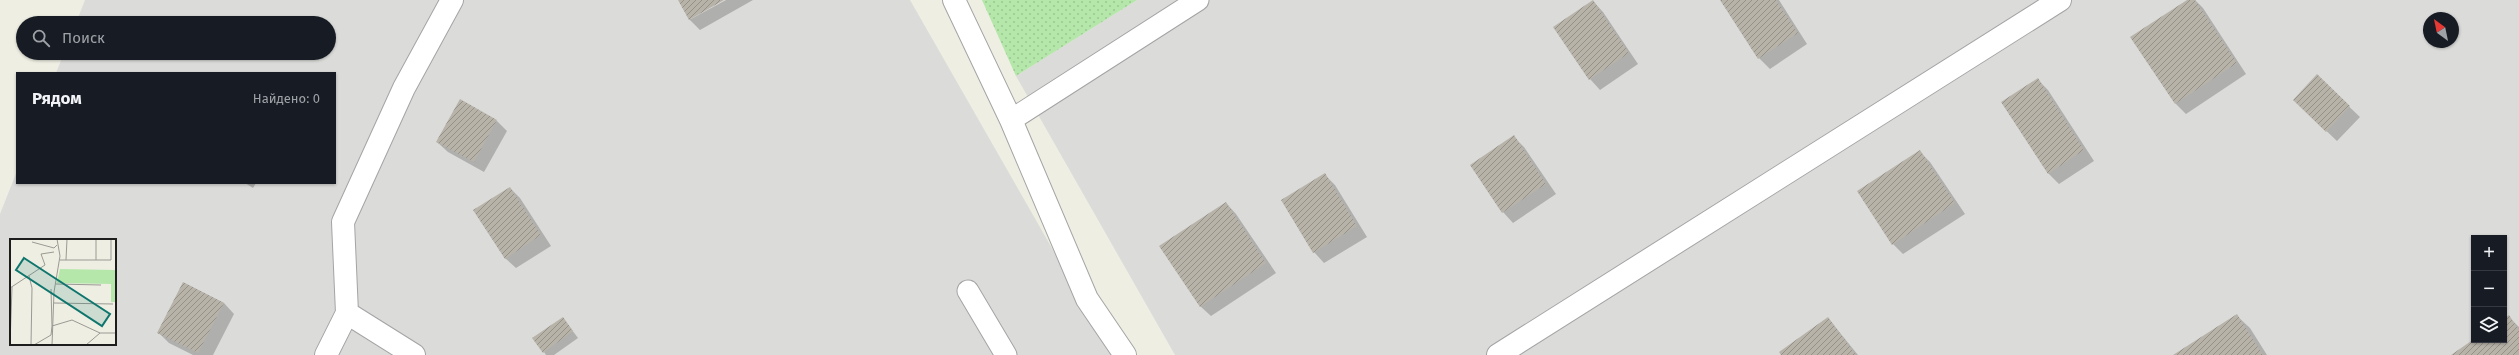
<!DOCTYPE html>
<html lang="ru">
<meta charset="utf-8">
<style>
body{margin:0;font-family:"Fira Sans",sans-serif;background:#242831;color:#f1f3f6}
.controls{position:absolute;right:12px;bottom:12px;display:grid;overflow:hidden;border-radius:0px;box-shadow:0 1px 3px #0004}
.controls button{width:36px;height:36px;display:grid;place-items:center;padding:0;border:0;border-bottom:1px solid #363941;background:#171b24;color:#f1f3f6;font:20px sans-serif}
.compass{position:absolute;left:2423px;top:12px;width:36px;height:36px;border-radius:50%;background:#171b24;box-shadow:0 1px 3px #0004;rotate:327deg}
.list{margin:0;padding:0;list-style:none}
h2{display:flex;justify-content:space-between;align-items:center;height:52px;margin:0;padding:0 16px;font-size:17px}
h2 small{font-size:13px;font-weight:400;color:#9ea1a6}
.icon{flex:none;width:22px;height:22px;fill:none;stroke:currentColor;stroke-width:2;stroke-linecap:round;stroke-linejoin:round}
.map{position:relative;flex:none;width:2519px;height:355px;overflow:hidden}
.search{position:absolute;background:#171b24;box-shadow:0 1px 3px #0004;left:16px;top:16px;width:320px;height:44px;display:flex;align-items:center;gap:10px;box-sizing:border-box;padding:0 14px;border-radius:22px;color:#9ea1a6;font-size:15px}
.panel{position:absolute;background:#171b24;box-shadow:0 1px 3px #0004;left:16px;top:72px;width:320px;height:112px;border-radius:0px}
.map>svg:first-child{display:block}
.residential{fill:#dbdbda;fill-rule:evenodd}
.grass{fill:url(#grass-dots)}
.shadow{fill:#0003}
.building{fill:url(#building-hatch)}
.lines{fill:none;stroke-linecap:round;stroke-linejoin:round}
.service-casing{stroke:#a4a4a4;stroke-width:23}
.minor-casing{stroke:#a4a4a4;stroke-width:24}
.service{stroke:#fff;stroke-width:21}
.minor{stroke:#fff;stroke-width:22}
.inset-road{fill:none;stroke:#9a9a94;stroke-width:1}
.view{fill:#0f766e;fill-opacity:0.15;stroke:#0f766e;stroke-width:2}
.inset-edge{fill:none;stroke:#1d1d1d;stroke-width:2}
</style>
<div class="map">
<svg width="2519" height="355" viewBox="0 0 2519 355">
<defs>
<pattern id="grass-dots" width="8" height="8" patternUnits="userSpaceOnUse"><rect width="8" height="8" fill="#b5e7aa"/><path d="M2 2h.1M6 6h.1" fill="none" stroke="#9bc692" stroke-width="1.8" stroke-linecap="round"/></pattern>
<pattern id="building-hatch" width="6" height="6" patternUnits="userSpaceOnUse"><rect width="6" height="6" fill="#b8b3a9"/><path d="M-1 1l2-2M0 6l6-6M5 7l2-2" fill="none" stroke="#959189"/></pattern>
</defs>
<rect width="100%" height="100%" fill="#eeeee3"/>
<path class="residential" d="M 85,0 L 910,0 L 1113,355 L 0,355 L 0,214 L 17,171 L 17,183 L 335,183 L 335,73 L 56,73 L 64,53 L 329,53 L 329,23 L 76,23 ZM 11,240 L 115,240 L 115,344 L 11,344 Z
M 1137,0 L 2519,0 L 2519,355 L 1175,355 L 1016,76 ZM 2429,18 L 2453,18 L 2453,42 L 2429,42 ZM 2474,238 L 2504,238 L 2504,340 L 2474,340 Z"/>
<path class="grass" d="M 982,0 L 1137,0 L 1016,76 Z"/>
<path class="shadow" d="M 679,0 L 722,0 L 691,17 L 691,19 L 726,0 L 753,0 L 700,30 L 689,19 Z
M 1721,0 L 1779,0 L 1807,44 L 1770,69 L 1759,58 Z
M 2189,0 L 2195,0 L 2203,8 L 2246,74 L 2186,114 L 2176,104 L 2132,37 Z
M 1593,1 L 1603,12 L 1638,64 L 1600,90 L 1590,79 Z
M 2317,76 L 2360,117 L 2337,141 L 2294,100 Z
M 2037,79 L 2048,90 L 2094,161 L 2059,184 L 2048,173 Z
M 497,121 L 507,131 L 484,172 L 448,152 L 437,142 Z
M 1514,137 L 1524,147 L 1556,194 L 1513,223 L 1503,212 Z
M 1920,152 L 1930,162 L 1965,214 L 1903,254 L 1893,244 Z
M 1325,175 L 1335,185 L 1367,237 L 1324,263 L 1314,252 Z
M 245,183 L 256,183 L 253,188 Z
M 510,188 L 520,198 L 551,246 L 516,268 L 505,258 Z
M 1226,203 L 1236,214 L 1276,273 L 1211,316 L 1200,306 Z
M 184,283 L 224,303 L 234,314 L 213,355 L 193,355 L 169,343 L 158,332 Z
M 2237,316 L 2250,328 L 2267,355 L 2175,355 Z
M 2509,317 L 2519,327 L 2519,355 L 2453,355 L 2504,340 L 2504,320 Z
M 563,318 L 578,338 L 554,355 L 546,355 L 544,352 Z
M 1828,318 L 1858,355 L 1782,355 Z"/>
<path class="building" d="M 678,0 L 724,0 L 689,20 Z
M 1593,0 L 1629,53 L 1589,80 L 1553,27 Z
M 1720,0 L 1776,0 L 1798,33 L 1758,59 Z
M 2187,0 L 2195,0 L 2237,63 L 2175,104 L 2130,37 Z
M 2317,74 L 2350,106 L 2326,132 L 2293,100 Z
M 2038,78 L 2084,150 L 2048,174 L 2001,102 Z
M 460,99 L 497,120 L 474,162 L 436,142 Z
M 1514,135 L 1546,184 L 1502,213 L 1470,165 Z
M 1920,150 L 1955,203 L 1892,245 L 1857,191 Z
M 1325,173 L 1357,226 L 1313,253 L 1281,200 Z
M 510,187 L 541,235 L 505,259 L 473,210 Z
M 1226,202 L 1266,263 L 1200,307 L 1159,246 Z
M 183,282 L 224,303 L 198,353 L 157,333 Z
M 2237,314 L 2263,355 L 2173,355 Z
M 2509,315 L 2519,330 L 2519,355 L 2451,355 L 2474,339 L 2504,340 L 2504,319 Z
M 563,317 L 573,331 L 543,353 L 532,338 Z
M 1828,317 L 1856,355 L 1781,355 L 1779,352 Z"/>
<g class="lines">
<g class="service-casing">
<path id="service" d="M 1011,120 L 1198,0
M 968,291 L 1006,355"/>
</g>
<g class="minor-casing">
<path id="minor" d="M 954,0 L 1011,120 L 1087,299 L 1125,355
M 347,313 L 414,355
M 326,355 L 347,313 L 343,222 L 404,88 L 452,0
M 1498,355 L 2060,0"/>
</g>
<use href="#service" class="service"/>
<use href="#minor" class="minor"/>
</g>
<g transform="translate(10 239)">
<rect width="106" height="106" fill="#eeeee3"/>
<path d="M 50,30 L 106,31 L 106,63 L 101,63 L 101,45 L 47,44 Z" fill="#b5e7aa"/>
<path class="inset-road" d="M 22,3 L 44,9 L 47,6M 50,21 L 101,21 L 101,0M 56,21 L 57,0M 86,21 L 86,0M 19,37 L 22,49 L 21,106M 46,45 L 91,46M 0,49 L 35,26 L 31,15 L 44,13M 41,50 L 42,87M 44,64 L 103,65M 0,106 L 2,48M 24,106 L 41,96 L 42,87 L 62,81 L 90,94 L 106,94M 42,106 L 44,53 L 50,17 L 47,0M 76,106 L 90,94"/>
<path class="view" d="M 14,19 L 100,75 L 92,87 L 6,31 Z"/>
<rect width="106" height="106" class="inset-edge"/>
</g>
</svg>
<div class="controls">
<button>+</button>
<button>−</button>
<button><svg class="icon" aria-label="layers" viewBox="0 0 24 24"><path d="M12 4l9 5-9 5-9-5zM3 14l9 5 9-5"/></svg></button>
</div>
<svg class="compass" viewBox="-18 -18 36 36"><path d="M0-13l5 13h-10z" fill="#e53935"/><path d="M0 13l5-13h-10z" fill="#9ea1a6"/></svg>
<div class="search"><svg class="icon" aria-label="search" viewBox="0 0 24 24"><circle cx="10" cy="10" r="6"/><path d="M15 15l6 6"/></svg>Поиск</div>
<section class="panel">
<h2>Рядом<small>Найдено: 0</small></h2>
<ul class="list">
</ul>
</section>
</div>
